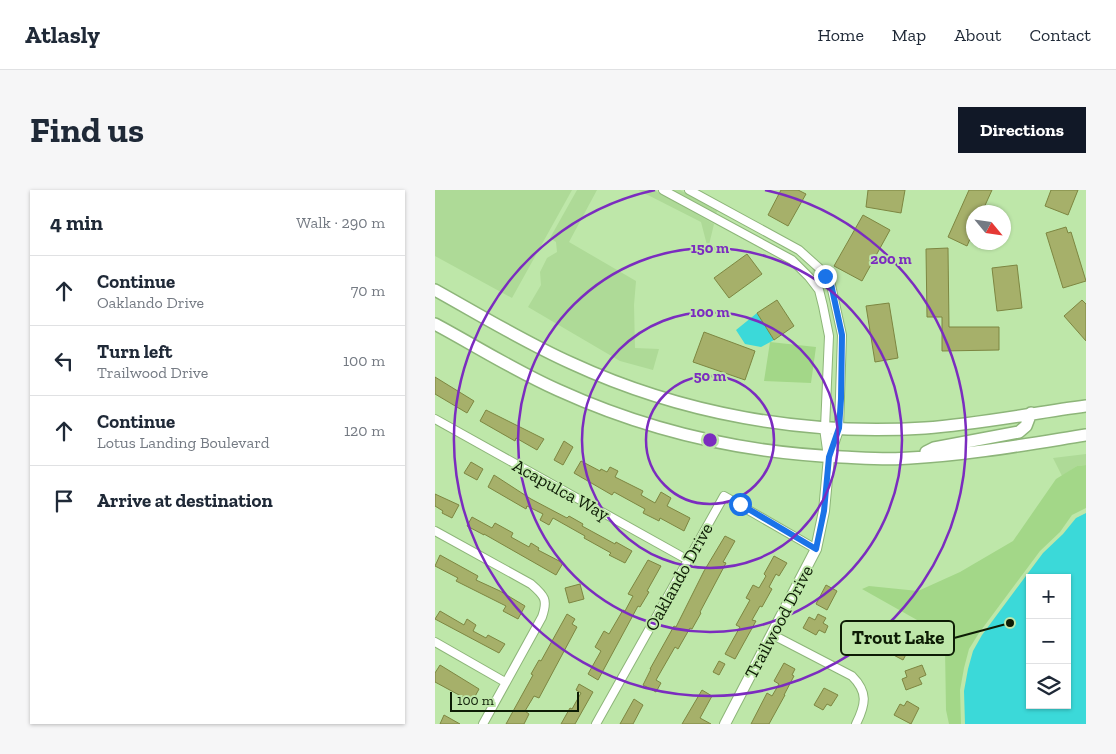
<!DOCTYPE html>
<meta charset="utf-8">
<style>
body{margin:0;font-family:"Zilla Slab",serif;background:#f6f6f7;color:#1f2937}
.controls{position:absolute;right:15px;bottom:15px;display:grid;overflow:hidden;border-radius:0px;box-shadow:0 1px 4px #0004}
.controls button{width:45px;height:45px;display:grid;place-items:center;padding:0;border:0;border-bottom:1px solid #e0e1e3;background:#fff;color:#1f2937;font:25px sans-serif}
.compass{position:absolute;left:531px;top:15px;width:45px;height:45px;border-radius:50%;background:#fff;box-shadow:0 1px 4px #0004;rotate:119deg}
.scale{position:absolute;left:15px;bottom:12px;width:129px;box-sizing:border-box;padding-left:5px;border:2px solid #0d1c05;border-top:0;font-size:14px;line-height:18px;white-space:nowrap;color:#0d1c05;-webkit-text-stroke:4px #bee7a9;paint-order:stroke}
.stop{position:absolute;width:15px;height:15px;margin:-11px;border:4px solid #1a73e8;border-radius:50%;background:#fff}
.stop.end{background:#1a73e8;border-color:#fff;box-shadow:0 1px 5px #0008}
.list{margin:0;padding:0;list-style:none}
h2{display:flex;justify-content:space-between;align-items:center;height:65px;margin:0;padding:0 20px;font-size:21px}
h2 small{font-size:16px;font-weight:400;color:#747a83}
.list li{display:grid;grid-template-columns:32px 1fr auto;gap:15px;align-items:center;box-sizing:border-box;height:70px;padding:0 20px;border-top:1px solid #e0e1e3}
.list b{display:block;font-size:19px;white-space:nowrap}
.list p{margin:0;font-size:16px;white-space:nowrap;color:#747a83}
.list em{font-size:16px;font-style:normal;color:#747a83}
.icon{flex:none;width:28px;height:28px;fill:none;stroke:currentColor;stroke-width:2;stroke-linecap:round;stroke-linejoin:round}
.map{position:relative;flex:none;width:651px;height:534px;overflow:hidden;border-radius:0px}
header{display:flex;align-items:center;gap:30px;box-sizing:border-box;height:70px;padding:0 25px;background:#fff;border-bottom:1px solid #e0e1e3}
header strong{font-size:24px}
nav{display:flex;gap:28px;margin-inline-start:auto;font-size:18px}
.intro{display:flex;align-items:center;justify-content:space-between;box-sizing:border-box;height:120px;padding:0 30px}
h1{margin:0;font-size:35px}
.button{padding:12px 22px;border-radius:0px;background:#111827;color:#fff;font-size:18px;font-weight:700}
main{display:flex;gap:30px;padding:0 30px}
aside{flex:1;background:#fff;border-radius:0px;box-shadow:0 1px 4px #0004}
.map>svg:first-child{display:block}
.built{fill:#aeda97}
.green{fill:#a3d788}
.water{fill:#3bd9d9;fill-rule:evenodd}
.building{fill:#a6b06a;stroke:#7d8641}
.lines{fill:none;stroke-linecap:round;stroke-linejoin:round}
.street-casing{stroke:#8db579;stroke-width:10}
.secondary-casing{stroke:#8db579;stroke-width:12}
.primary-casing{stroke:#8db579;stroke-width:14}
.street{stroke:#fff;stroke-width:8}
.secondary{stroke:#fff;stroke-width:10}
.primary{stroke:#fff;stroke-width:11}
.route{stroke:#1a73e8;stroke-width:6}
.ring{fill:none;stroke:#7b2cbf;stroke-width:2.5}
.labels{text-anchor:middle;stroke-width:4;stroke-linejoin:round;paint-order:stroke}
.street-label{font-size:18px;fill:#0d1c05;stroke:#bee7a9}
.centre{fill:#7b2cbf;stroke:#bee7a9;stroke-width:2.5}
.ring-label{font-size:15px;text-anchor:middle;font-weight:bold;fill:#7b2cbf;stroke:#bee7a9;stroke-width:4;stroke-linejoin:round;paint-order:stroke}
.leader{fill:none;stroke:#0d1c05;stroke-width:2}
.callout-dot{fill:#0d1c05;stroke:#bee7a9;stroke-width:2}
.callout{fill:#bee7a9;stroke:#0d1c05;stroke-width:2}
.callout-label{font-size:19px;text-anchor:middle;font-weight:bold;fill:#0d1c05}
</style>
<header>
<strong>Atlasly</strong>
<nav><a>Home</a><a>Map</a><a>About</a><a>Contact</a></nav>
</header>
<div class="intro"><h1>Find us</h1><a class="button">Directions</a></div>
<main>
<aside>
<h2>4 min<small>Walk · 290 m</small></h2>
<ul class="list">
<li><svg class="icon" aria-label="ahead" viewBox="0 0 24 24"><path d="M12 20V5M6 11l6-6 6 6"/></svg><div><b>Continue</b><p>Oaklando Drive</p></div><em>70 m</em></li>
<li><svg class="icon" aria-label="left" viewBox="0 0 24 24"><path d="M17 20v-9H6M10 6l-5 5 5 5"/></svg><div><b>Turn left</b><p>Trailwood Drive</p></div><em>100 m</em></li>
<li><svg class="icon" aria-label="ahead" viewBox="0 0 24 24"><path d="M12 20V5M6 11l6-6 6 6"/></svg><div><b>Continue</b><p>Lotus Landing Boulevard</p></div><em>120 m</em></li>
<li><svg class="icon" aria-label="arrive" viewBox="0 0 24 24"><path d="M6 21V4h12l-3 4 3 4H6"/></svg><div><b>Arrive at destination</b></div></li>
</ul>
</aside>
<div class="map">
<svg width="651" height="534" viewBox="0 0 651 534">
<rect width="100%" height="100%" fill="#bee7a9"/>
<path class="built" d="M 0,0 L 137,0 L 77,108 L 0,66 Z
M 142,0 L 162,0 L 134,52 L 201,91 L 199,115 L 200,158 L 224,159 L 218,180 L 185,171 L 93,117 L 106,95 L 105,82 L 112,68 L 122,62 L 121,52 L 115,48 Z
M 203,0 L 219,0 L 279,34 L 273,59 L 266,32 Z
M 237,0 L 245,0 L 282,21 L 281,25 Z
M 651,264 L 651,275 L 642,276 L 627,286 L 618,268 Z"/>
<path class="green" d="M 335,152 L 381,157 L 376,193 L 329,191 Z
M 651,275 L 651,318 L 637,325 L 625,342 L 605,361 L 544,443 L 534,459 L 529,478 L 525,500 L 526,534 L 514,534 L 511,520 L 510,458 L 514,448 L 427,399 L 434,396 L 483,401 L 525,382 L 578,351 L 621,289 L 642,276 Z"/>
<path class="water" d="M 322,123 L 339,150 L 326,157 L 310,154 L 301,140 Z
M 651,323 L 651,534 L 530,534 L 529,501 L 533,479 L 538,461 L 547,445 L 608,363 L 628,344 L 641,328 ZM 595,388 L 632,388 L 632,515 L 595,515 Z"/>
<path class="building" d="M 346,0 L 363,0 L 371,4 L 353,36 L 333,25 Z
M 433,0 L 470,0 L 466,23 L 431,17 Z
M 534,0 L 557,0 L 547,22 L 538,22 L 538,42 L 532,56 L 513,47 Z
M 616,0 L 643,0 L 633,25 L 610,16 Z
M 428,25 L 455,40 L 427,91 L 399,76 Z
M 631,37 L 633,43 L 636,42 L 651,91 L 628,98 L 611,43 Z
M 513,58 L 514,137 L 564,137 L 564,160 L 507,161 L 507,127 L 492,127 L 491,59 Z
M 312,64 L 327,84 L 294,108 L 279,88 Z
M 582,75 L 587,118 L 562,121 L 557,78 Z
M 342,110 L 359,136 L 339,150 L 322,123 Z
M 647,110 L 651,114 L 651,151 L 629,126 Z
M 454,113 L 463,168 L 440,172 L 431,116 Z
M 269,142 L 320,161 L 310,190 L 258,172 Z
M 0,187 L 39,211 L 32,223 L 0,204 Z
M 51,220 L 109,249 L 102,260 L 81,248 L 80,251 L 45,231 Z
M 129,251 L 138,257 L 128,275 L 119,270 Z
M 146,271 L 165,281 L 166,279 L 172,282 L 175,277 L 183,281 L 180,287 L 208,301 L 206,305 L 220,313 L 226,302 L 236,308 L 232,316 L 255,328 L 249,341 L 225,328 L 224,331 L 208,323 L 210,319 L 179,302 L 177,305 L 139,283 Z
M 36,272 L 48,279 L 42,290 L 29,283 Z
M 59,285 L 96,309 L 132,328 L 134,326 L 148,334 L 147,336 L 180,354 L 181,352 L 197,361 L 190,373 L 174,365 L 176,363 L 149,348 L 150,346 L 118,328 L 114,335 L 105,330 L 108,324 L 92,316 L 91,319 L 53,297 Z
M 0,304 L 24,315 L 17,328 L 7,323 L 8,321 L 0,316 Z
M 37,327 L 57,338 L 60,333 L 78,343 L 76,347 L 94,357 L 96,353 L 104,358 L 103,360 L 128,373 L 121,385 L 49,344 L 49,345 L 32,336 Z
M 290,346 L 300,351 L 288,372 L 291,373 L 265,422 L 266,423 L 257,439 L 255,438 L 243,459 L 240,457 L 221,490 L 226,493 L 221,502 L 208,495 L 216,479 L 215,479 L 239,436 L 241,437 L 269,381 Z
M 5,365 L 43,386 L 41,390 L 65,401 L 90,416 L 83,429 L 68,421 L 71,416 L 21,391 L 23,388 L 0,376 Z
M 339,366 L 352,373 L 344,386 L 341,384 L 334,397 L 337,399 L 327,417 L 325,416 L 317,430 L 321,431 L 300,469 L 290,464 L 305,437 L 301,435 L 315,410 L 311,408 L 318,395 L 324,398 L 331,386 L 329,384 Z
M 213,370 L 226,376 L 212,401 L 214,402 L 205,417 L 203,416 L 163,490 L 153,484 L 166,461 L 160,457 L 169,441 L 174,444 L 188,420 L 190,421 L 198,406 L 193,404 Z
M 145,394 L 149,409 L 134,413 L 130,398 Z
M 391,395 L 402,401 L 392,420 L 381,414 Z
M 5,421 L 29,435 L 32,429 L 41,435 L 38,441 L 51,448 L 53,445 L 70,454 L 64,463 L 0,429 Z
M 132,424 L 140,429 L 137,434 L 142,437 L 120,478 L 104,508 L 99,506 L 90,521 L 94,524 L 89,534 L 71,534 L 98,485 L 96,484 L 104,470 L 106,471 Z
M 383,424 L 391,428 L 388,433 L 393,436 L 390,443 L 384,440 L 381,445 L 368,438 L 374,427 L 380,430 Z
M 456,447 L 475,457 L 468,470 L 449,460 Z
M 284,471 L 290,474 L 284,485 L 278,482 Z
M 349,473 L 360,479 L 357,485 L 359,486 L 349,505 L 350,505 L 334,534 L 316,534 L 332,503 L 337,506 L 344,494 L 339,491 Z
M 5,475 L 44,499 L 37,512 L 0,492 L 0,483 Z
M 487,475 L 491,485 L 484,488 L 487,494 L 471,500 L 467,489 L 472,487 L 470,481 Z
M 144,494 L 158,502 L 140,534 L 126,534 L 135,518 L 137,519 L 146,503 L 141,500 Z
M 389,498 L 403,505 L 396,516 L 392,514 L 388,520 L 379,515 Z
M 267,500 L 277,506 L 265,528 L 276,534 L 247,534 Z
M 199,509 L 208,515 L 198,534 L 185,534 Z
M 472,511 L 484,518 L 476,534 L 459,525 L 465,514 L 469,516 Z
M 9,525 L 25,534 L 5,534 Z"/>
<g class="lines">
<g class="street-casing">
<path id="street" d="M 228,0 L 357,70 L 374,87 L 384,100 L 388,116 L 394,146 L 390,238
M 254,0 L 364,60 L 384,78 L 396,95 L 407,145 L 404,237
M 0,229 L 253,370
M 0,341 L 96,394 C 110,406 113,410 107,427 L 48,534
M 338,445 L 417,486 C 433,502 431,514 421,534
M 0,452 L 70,492
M 161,534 L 289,306 L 381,359"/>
</g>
<g class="secondary-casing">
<path id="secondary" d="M 395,263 L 404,237
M 290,534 L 381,359 L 389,321 L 394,267 L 390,238"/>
</g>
<g class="primary-casing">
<path id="primary" d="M 0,100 C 45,125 89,152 136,173 C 246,224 370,246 490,238 C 544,234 598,223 651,216
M 0,134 C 41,156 80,181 123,200 C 213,241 309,263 407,267 C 430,268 453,270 475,268 C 533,265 594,254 651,245
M 491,262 L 499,258 L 584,242 L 591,236 L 596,223"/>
</g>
<use href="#street" class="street"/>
<use href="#secondary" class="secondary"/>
<use href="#primary" class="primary"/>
</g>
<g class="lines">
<path class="route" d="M 305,314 L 381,359 L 389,321 L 394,267 L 404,238 L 406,209 L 407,145 L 396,94 L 390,86"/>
</g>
<g class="ring">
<circle cx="275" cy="250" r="64"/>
<circle cx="275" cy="250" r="128"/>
<circle cx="275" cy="250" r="192"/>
<path d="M330 0A256 256 0 1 1 220 0"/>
</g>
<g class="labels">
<g class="street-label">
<text transform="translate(126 300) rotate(29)" y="6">Acapulca Way</text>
<text transform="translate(244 387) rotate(-61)" y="6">Oaklando Drive</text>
<text transform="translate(344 432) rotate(-62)" y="6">Trailwood Drive</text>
</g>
</g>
<circle cx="275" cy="250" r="8" class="centre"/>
<g class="ring-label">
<text x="275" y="63">150 m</text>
<text x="456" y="74">200 m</text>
<text x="275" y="127">100 m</text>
<text x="275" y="191">50 m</text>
</g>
<path class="leader" d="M575 433L519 448"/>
<circle class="callout-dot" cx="575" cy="433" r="5"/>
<rect class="callout" x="406" y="431" width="113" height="34" rx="5"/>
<g class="callout-label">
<text x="463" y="454">Trout Lake</text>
</g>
</svg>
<div class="controls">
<button>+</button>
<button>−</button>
<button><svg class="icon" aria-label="layers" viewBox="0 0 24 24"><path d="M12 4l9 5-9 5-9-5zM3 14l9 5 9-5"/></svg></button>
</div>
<svg class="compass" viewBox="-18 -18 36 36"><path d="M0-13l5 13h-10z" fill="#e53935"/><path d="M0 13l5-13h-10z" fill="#747a83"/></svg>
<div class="scale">100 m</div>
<div class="stop" style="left:305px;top:314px"></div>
<div class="stop end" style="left:390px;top:86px"></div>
</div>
</main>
